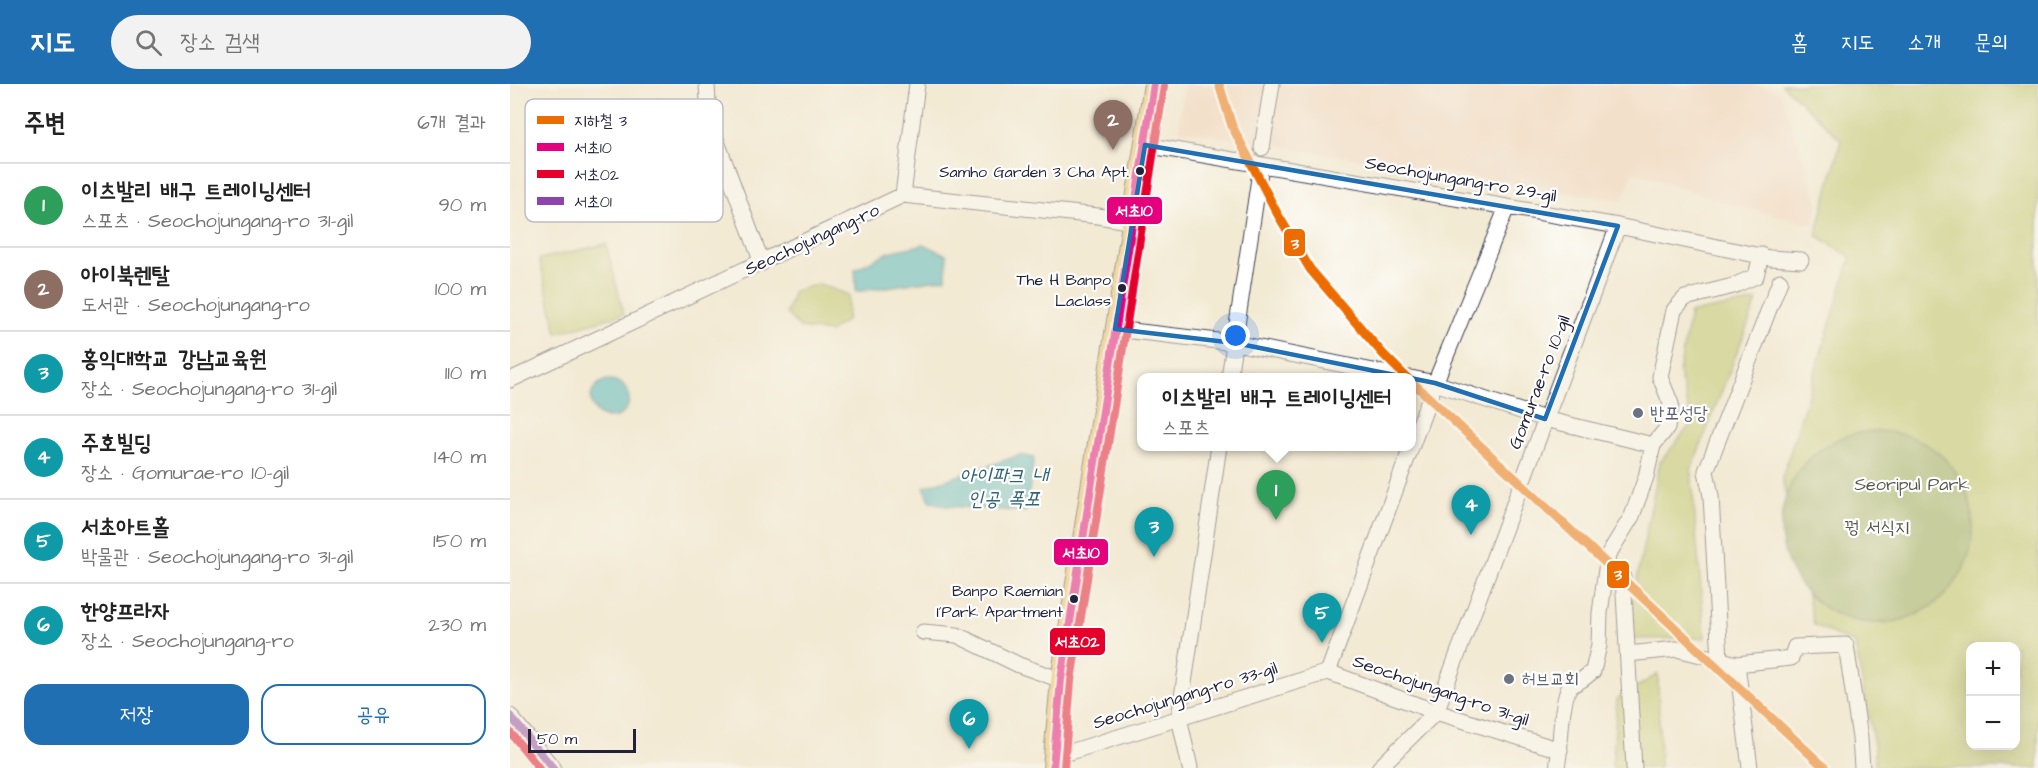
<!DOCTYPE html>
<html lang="ko">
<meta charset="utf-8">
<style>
body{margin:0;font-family:"Architects Daughter","Poor Story",sans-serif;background:#f2f2f2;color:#222}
.controls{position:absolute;right:18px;bottom:18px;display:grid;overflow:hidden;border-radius:12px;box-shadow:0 6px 24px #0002}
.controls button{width:54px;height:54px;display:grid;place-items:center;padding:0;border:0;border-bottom:2px solid #e0e0e0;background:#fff;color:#222;font:30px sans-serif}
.scale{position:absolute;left:18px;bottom:15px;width:108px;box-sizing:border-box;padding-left:6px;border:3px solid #22223b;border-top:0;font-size:16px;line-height:21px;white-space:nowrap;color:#22223b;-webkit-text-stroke:4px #fff;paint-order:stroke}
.you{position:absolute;left:726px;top:252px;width:21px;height:21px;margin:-15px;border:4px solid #fff;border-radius:50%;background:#1a73e8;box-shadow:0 0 0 9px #1a73e833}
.badge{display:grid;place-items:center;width:39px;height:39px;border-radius:50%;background:#1f6fb2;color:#fff;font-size:20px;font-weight:700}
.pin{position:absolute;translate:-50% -50px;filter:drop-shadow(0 2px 3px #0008)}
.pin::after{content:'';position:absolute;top:32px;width:21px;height:18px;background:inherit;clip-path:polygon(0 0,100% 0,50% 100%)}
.popup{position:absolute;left:627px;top:289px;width:279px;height:78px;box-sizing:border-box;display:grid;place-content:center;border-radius:12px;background:#fff;filter:drop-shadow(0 2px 4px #0005);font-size:20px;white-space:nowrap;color:#767676}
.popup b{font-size:22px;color:#222}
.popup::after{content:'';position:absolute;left:50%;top:100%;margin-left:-12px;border:12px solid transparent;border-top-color:#fff}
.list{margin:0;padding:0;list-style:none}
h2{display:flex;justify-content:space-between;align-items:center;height:78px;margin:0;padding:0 24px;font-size:26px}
h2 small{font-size:20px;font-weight:400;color:#767676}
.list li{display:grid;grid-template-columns:39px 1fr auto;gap:18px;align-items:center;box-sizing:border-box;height:84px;padding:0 24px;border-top:2px solid #e0e0e0}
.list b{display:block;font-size:22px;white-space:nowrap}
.list p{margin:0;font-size:20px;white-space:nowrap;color:#767676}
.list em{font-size:20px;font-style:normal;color:#767676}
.actions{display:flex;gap:12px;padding:18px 24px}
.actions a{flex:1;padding:14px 0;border:2px solid #1f6fb2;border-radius:18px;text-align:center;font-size:21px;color:#1f6fb2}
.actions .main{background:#1f6fb2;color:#fff}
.icon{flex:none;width:33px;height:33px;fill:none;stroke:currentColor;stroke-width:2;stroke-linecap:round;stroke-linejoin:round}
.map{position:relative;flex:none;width:1528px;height:684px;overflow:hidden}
header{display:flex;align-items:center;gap:36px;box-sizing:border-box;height:84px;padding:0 30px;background:#1f6fb2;color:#fff}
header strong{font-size:28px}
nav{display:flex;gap:33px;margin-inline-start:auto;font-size:21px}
.search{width:420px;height:54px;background:#f2f2f2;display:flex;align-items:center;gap:15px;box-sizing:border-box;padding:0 21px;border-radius:33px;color:#767676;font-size:22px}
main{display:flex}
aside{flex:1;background:#fff}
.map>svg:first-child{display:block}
.built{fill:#f3d4bf}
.green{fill:#b9c668;stroke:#6e7452;stroke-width:1.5;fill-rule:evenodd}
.forest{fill:#92ab5c;stroke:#5a664c;stroke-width:1.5}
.water{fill:#46b5c0;stroke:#346c7e;stroke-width:1.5}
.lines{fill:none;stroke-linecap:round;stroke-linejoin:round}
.minor-casing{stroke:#414052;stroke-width:17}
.major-casing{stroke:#414052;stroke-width:22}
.minor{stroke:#fff;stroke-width:15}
.major{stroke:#edc569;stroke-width:20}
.bus-1-casing{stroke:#fff;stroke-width:12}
.bus-2-casing{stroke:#fff;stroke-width:12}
.bus-3-casing{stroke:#fff;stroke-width:12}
.bus-1{stroke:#e5007d;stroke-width:8}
.bus-2{stroke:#e4002b;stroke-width:8}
.bus-3{stroke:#8e44ad;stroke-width:8}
.metro-1-casing{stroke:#fff;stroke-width:14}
.metro-1{stroke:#ed6c00;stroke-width:9}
.marked{fill:none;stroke:#1f6fb2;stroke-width:4.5;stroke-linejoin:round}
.bus-dot{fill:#22223b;stroke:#fff;stroke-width:2}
.worship-dot{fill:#6b7280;stroke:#fff;stroke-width:2}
.labels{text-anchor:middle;stroke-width:4.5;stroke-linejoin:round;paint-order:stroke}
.bus-label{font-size:16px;fill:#22223b;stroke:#fff;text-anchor:end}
.street-label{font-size:18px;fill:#22223b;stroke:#fff}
.worship-label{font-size:18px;fill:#5b616d;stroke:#fff;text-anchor:start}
.park-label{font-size:18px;fill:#575b4b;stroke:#fff}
.water-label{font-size:20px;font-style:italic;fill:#326477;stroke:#fff}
.key{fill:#fff;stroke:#bdbdc4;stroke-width:1.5}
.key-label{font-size:16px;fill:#22223b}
.line-badge{stroke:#fff;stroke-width:2}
.badge-label{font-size:16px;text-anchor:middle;font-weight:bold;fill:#fff}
</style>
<header>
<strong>지도</strong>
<div class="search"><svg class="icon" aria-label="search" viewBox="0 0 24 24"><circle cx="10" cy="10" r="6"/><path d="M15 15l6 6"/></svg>장소 검색</div>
<nav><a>홈</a><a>지도</a><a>소개</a><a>문의</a></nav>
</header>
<main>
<aside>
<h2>주변<small>6개 결과</small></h2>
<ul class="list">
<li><span class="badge" style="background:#2e9e5b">1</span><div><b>이츠발리 배구 트레이닝센터</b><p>스포츠 · Seochojungang-ro 31-gil</p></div><em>90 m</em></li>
<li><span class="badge" style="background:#8d6e63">2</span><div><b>아이북렌탈</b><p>도서관 · Seochojungang-ro</p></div><em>100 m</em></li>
<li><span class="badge" style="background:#0f9aa8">3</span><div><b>홍익대학교 강남교육원</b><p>장소 · Seochojungang-ro 31-gil</p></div><em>110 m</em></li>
<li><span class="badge" style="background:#0f9aa8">4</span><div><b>주호빌딩</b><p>장소 · Gomurae-ro 10-gil</p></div><em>140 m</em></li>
<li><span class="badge" style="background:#0f9aa8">5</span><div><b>서초아트홀</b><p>박물관 · Seochojungang-ro 31-gil</p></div><em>150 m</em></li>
<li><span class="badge" style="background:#0f9aa8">6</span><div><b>한양프라자</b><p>장소 · Seochojungang-ro</p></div><em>230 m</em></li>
</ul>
<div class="actions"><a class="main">저장</a><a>공유</a></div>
</aside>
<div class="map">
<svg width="1528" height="684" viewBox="0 0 1528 684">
<rect width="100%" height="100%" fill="#fff"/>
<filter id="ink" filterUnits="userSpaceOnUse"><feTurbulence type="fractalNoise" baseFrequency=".0167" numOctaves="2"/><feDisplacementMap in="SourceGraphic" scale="12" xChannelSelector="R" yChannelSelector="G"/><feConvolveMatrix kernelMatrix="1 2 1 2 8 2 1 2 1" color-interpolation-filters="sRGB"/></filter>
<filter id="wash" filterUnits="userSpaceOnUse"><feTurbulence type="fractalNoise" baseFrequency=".008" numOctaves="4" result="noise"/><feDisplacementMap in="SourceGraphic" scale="24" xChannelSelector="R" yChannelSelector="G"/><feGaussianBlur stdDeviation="1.35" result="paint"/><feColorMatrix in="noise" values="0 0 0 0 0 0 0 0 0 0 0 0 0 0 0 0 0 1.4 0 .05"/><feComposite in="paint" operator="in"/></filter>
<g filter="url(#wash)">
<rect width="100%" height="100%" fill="#f2ead3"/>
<path class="built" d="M 674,0 L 1160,0 L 1182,4 L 1190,0 L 1244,0 L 1270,8 L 1309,119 L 1304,141 L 1214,118 L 1124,88 L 1112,117 L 668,46 Z"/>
<path class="green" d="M 1272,0 L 1528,0 L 1528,684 L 1365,684 L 1365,666 L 1345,560 L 1304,541 L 1272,394 L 1341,173 L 1306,151 L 1331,56 ZM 1460,562 L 1506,562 L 1506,662 L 1460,662 Z
M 96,160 L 114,230 L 47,249 L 29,175 Z
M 309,200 L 339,211 L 337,236 L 319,248 L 290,244 L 276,229 L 284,207 Z
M 1247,217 L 1181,386 L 1195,554 L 1115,555 L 1150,378 L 1182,339 L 1169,288 L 1180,229 Z
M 1148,590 L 1150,684 L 1102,684 L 1107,615 Z"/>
<path class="forest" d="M1271 443a96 96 0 1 1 192 0a96 96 0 1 1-192 0Z"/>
<path class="water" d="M 414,160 L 437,171 L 436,194 L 346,208 L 345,185 L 379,168 Z
M81 315a19 19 0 1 1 38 0a19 19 0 1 1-38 0Z
M 510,371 L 524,374 L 516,428 L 436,422 L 420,417 L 414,403 Z"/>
</g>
<g filter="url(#ink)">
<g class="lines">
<g class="minor-casing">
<path id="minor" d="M 197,0 L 199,36 L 252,179
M 635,61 L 1108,142 L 1260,174 L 1291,176
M 752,64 L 762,0
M 393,111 L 407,0
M 605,245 L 725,259 L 898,294
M 719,294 L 751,81
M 901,294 L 925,299 L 1035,335 L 1143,361
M 0,296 L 393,111 L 588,132 L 623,138
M 1113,493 L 1124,684
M 413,548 L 447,551 L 509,581 L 551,596
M 1118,570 L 1167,565 L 1227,580 L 1281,574 L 1285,563 L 1336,561 L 1350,654 L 1352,684
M 1210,576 L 1201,412 L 1196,387 L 1270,197
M 1227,580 L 1240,684
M 818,588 L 925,299 L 997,123
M 818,588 L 926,628 L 1050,666
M 0,632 L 43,684
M 544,673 L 818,588
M 680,684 L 669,633 L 709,362
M 869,684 L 926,628 L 1108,142
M 1047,684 C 1052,657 1049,629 1059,603 L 1073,595 L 1083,587 L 1089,561 L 1090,529 L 1098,471 L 1122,432 L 1136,393 L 1143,361 L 1157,344 L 1161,320 L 1150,293 L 1164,226 L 1175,214 L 1223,202 L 1246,192 L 1251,171"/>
</g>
<g class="major-casing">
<path id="major" d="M 543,684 L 551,596 L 644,0"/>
</g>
<use href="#minor" class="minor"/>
<use href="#major" class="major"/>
<g class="bus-1-casing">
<path id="bus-1" d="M 543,684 L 551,596 L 644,0"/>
</g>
<g class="bus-2-casing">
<path id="bus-2" d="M 0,648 L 29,684
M 554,684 L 561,597 L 654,2"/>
</g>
<g class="bus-3-casing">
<path id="bus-3" d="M 0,632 L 43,684"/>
</g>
<use href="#bus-1" class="bus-1"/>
<use href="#bus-2" class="bus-2"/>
<use href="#bus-3" class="bus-3"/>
<g class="metro-1-casing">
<path id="metro-1" d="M 709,0 L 722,42 L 767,129 L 800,185 L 873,270 L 897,294
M 901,297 L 1315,684"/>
</g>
<use href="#metro-1" class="metro-1"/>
</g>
</g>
<path d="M0 0H1528V684H0ZM 635,61 L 1108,142 L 1035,335 L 925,299 L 725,259 L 605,245 Z" fill="#f2ead3" fill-opacity=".55" fill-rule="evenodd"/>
<path class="marked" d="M 635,61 L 1108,142 L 1035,335 L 925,299 L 725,259 L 605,245 Z"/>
<g class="bus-dot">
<circle cx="630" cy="87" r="5"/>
<circle cx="612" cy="204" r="5"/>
<circle cx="564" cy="515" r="5"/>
</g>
<g class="worship-dot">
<circle cx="1128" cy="329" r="6"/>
<circle cx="999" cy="595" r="6"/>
</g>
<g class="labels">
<g class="bus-label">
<text x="619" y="93">Samho Garden 3 Cha Apt.</text>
<text x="601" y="201">The H Banpo<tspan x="601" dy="21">Laclass</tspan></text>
<text x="553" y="512">Banpo Raemian<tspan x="553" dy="21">I'Park Apartment</tspan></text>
</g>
<g class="street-label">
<text transform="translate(951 95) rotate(10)" y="6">Seochojungang-ro 29-gil</text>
<text transform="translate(302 155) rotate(-25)" y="6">Seochojungang-ro</text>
<text transform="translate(1029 298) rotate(-69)" y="6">Gomurae-ro 10-gil</text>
<text transform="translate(931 606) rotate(19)" y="6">Seochojungang-ro 31-gil</text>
<text transform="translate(675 611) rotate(-17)" y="6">Seochojungang-ro 33-gil</text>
</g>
<g class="worship-label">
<text x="1140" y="335">반포성당</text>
<text x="1011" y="601">허브교회</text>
</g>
<g class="park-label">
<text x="1402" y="406">Seoripul Park</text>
<text x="1367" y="449">꿩 서식지</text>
</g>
<g class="water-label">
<text x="494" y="398">아이파크 내<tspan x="494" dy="23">인공 폭포</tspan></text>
</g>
</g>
<rect x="15" y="15" width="198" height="123" rx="9" class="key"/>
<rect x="27" y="32" width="27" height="8" fill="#ed6c00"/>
<rect x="27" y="59" width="27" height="8" fill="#e5007d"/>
<rect x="27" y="86" width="27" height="8" fill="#e4002b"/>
<rect x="27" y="113" width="27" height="8" fill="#8e44ad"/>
<g class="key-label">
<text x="64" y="42">지하철 3</text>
<text x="64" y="69">서초10</text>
<text x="64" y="96">서초02</text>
<text x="64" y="123">서초01</text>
</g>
<g class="line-badge">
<rect x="596" y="112" width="57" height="29" rx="6" fill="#e5007d"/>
<rect x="773" y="144" width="23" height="29" rx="6" fill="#ed6c00"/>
<rect x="543" y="454" width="56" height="28" rx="6" fill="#e5007d"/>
<rect x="1096" y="476" width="24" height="29" rx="6" fill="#ed6c00"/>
<rect x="539" y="543" width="57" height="29" rx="6" fill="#e4002b"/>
</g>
<g class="badge-label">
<text x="624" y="132">서초10</text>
<text x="785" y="165">3</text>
<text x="571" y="474">서초10</text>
<text x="1108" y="496">3</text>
<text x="567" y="563">서초02</text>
</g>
</svg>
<div class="controls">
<button>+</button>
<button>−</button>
</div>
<div class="scale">50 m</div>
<div class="you"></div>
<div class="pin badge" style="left:766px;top:436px;background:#2e9e5b">1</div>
<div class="popup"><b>이츠발리 배구 트레이닝센터</b>스포츠</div>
<div class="pin badge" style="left:603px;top:66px;background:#8d6e63">2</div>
<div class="pin badge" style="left:644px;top:473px;background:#0f9aa8">3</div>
<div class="pin badge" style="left:961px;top:451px;background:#0f9aa8">4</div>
<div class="pin badge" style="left:812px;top:559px;background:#0f9aa8">5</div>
<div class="pin badge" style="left:459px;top:665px;background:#0f9aa8">6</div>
</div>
</main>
